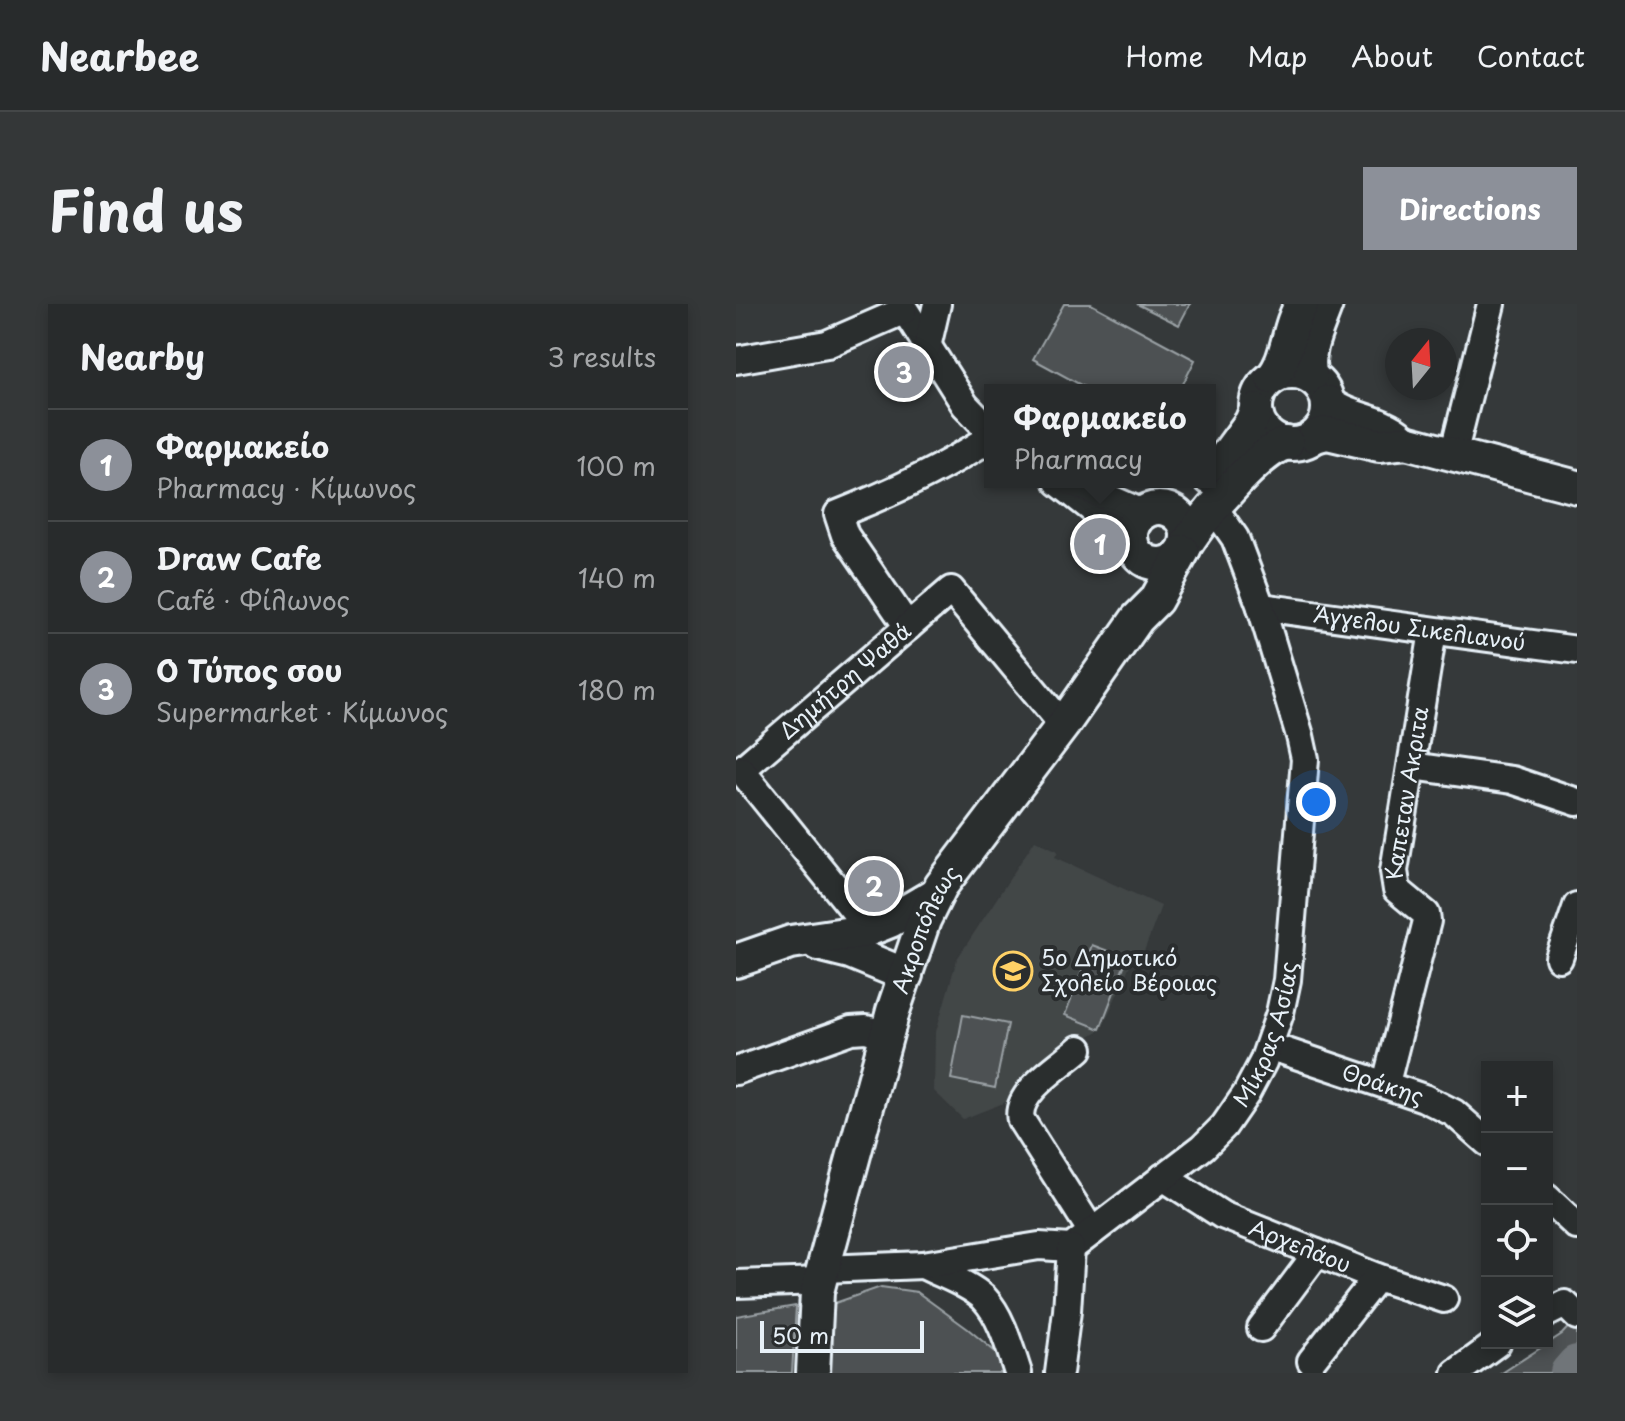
<!DOCTYPE html>
<meta charset="utf-8">
<style>
body{margin:0;font-family:"Playpen Sans",sans-serif;background:#343738;color:#f1f3f6}
.controls{position:absolute;right:24px;bottom:24px;display:grid;overflow:hidden;border-radius:0px;box-shadow:0 4px 12px #0003}
.controls button{width:72px;height:72px;display:grid;place-items:center;padding:0;border:0;border-bottom:2px solid #444748;background:#282b2c;color:#f1f3f6;font:40px sans-serif}
.compass{position:absolute;left:649px;top:24px;width:72px;height:72px;border-radius:50%;background:#282b2c;box-shadow:0 4px 12px #0003;rotate:18deg}
.scale{position:absolute;left:24px;bottom:20px;width:164px;box-sizing:border-box;padding-left:8px;border:4px solid #e8f1f8;border-top:0;font-size:22px;line-height:28px;white-space:nowrap;color:#e8f1f8;-webkit-text-stroke:6px #2a2d2e;paint-order:stroke}
.you{position:absolute;left:580px;top:498px;width:28px;height:28px;margin:-20px;border:6px solid #fff;border-radius:50%;background:#1a73e8;box-shadow:0 0 0 12px #1a73e833}
.badge{display:grid;place-items:center;width:52px;height:52px;border-radius:50%;background:#8c9099;color:#fff;font-size:26px;font-weight:700}
.pin{position:absolute;translate:-50% -50%;border:4px solid #fff;box-shadow:0 2px 8px #0006}
.popup{position:absolute;left:248px;top:80px;width:232px;height:104px;box-sizing:border-box;display:grid;place-content:center;border-radius:0px;background:#282b2c;filter:drop-shadow(0 2px 6px #0005);font-size:26px;white-space:nowrap;color:#a5a7a9}
.popup b{font-size:30px;color:#f1f3f6}
.popup::after{content:'';position:absolute;left:50%;top:100%;margin-left:-16px;border:16px solid transparent;border-top-color:#282b2c}
.list{margin:0;padding:0;list-style:none}
h2{display:flex;justify-content:space-between;align-items:center;height:104px;margin:0;padding:0 32px;font-size:34px}
h2 small{font-size:26px;font-weight:400;color:#a5a7a9}
.list li{display:grid;grid-template-columns:52px 1fr auto;gap:24px;align-items:center;box-sizing:border-box;height:112px;padding:0 32px;border-top:2px solid #444748}
.list b{display:block;font-size:30px;white-space:nowrap}
.list p{margin:0;font-size:26px;white-space:nowrap;color:#a5a7a9}
.list em{font-size:26px;font-style:normal;color:#a5a7a9}
.icon{flex:none;width:44px;height:44px;fill:none;stroke:currentColor;stroke-width:2;stroke-linecap:round;stroke-linejoin:round}
.map{position:relative;flex:none;width:841px;height:1069px;overflow:hidden;border-radius:0px}
header{display:flex;align-items:center;gap:48px;box-sizing:border-box;height:112px;padding:0 40px;background:#282b2c;border-bottom:2px solid #444748}
header strong{font-size:38px}
nav{display:flex;gap:44px;margin-inline-start:auto;font-size:28px}
.intro{display:flex;align-items:center;justify-content:space-between;box-sizing:border-box;height:192px;padding:0 48px}
h1{margin:0;font-size:56px}
.button{padding:20px 36px;border-radius:0px;background:#8c9099;color:#fff;font-size:28px;font-weight:700}
main{display:flex;gap:48px;padding:0 48px}
aside{flex:1;background:#282b2c;border-radius:0px;box-shadow:0 4px 12px #0003}
.map>svg:first-child{display:block}
.built{fill:#424647}
.green{fill:#4d5152;stroke:#9aa1a5;stroke-width:2}
.lines{fill:none;stroke-linecap:round;stroke-linejoin:round}
.river{stroke:#707579;stroke-width:40}
.minor-casing{stroke:#e8f1f8;stroke-width:32}
.tertiary-casing{stroke:#e8f1f8;stroke-width:38}
.minor{stroke:#2a2d2e;stroke-width:26}
.tertiary{stroke:#2a2d2e;stroke-width:32}
.labels{text-anchor:middle;stroke-width:8;stroke-linejoin:round;paint-order:stroke}
.street-label{font-size:22px;fill:#e8f1f8;stroke:#2a2d2e}
.poi-label{font-size:22px;fill:#e8f1f8;stroke:#2a2d2e;text-anchor:start}
</style>
<header>
<strong>Nearbee</strong>
<nav><a>Home</a><a>Map</a><a>About</a><a>Contact</a></nav>
</header>
<div class="intro"><h1>Find us</h1><a class="button">Directions</a></div>
<main>
<aside>
<h2>Nearby<small>3 results</small></h2>
<ul class="list">
<li><span class="badge">1</span><div><b>Φαρμακείο</b><p>Pharmacy · Κίμωνος</p></div><em>100 m</em></li>
<li><span class="badge">2</span><div><b>Draw Cafe</b><p>Café · Φίλωνος</p></div><em>140 m</em></li>
<li><span class="badge">3</span><div><b>Ο Τύπος σου</b><p>Supermarket · Κίμωνος</p></div><em>180 m</em></li>
</ul>
</aside>
<div class="map">
<svg width="841" height="1069" viewBox="0 0 841 1069">
<rect width="100%" height="100%" fill="#35393a"/>
<filter id="ink" filterUnits="userSpaceOnUse"><feTurbulence type="fractalNoise" baseFrequency=".0125" numOctaves="2"/><feDisplacementMap in="SourceGraphic" scale="16" xChannelSelector="R" yChannelSelector="G"/><feConvolveMatrix kernelMatrix="1 2 1 2 8 2 1 2 1" color-interpolation-filters="sRGB"/></filter>
<g filter="url(#ink)">
<path class="built" d="M 299,536 L 322,547 L 319,553 L 425,602 L 407,650 L 400,647 L 366,725 L 330,745 L 270,798 L 227,815 L 198,787 L 199,731 L 221,655 Z"/>
<path class="green" d="M 328,0 L 355,0 L 459,56 L 444,86 L 354,86 L 297,55 Z
M 401,0 L 454,0 L 443,21 Z
M 356,641 L 391,654 L 364,725 L 329,711 Z
M 227,711 L 272,720 L 259,784 L 215,775 Z
M 145,983 L 181,988 L 232,1025 L 263,1051 L 272,1069 L 94,1069 L 96,1000 Z
M 60,1002 L 56,1069 L 0,1069 L 0,1012 Z
M 841,1014 L 841,1069 L 766,1069 L 826,1030 Z"/>
<g class="lines">
<path class="river" d="M 834,1069 L 841,1061"/>
<g class="minor-casing">
<g id="minor">
<path d="M 165,0 L 229,101 L 254,127"/>
<path d="M 191,43 L 201,0"/>
<path d="M 0,56 L 91,40 L 167,7"/>
<path d="M 717,151 L 755,0"/>
<path d="M 322,178 L 383,226 L 398,245"/>
<path d="M 336,178 L 400,206 L 412,206"/>
<path id="s1" d="M 525,303 L 841,346"/>
<path d="M 172,323 L 109,231 L 102,210 C 156,189 206,165 254,134"/>
<path d="M 676,462 L 776,476 L 841,498"/>
<path id="s2" d="M 0,466 L 5,466 L 215,286 L 327,421"/>
<path d="M 5,466 L 121,610 L 129,627"/>
<path d="M 823,654 L 841,602"/>
<path id="s3" d="M 533,742 L 688,794 L 718,809 L 751,838"/>
<path d="M 343,745 C 324,762 278,789 285,816 L 356,928"/>
<path d="M 0,767 L 115,726 L 130,725 L 151,731"/>
<path id="s4" d="M 650,779 L 691,617 L 690,610 L 661,586 L 658,567 L 697,327"/>
<path id="s5" d="M 427,873 L 486,911 L 641,973 L 708,995"/>
<path d="M 811,894 L 841,922"/>
<path d="M 187,961 C 206,971 232,979 248,994 C 266,1013 274,1045 282,1069"/>
<path id="s6" d="M 87,965 L 187,961 L 303,942 L 335,944 L 467,843 L 488,822 L 510,790 L 527,758 L 544,709 L 551,676 L 569,455 L 564,432 L 525,303 L 499,234 L 478,204"/>
<path d="M 0,980 L 84,977"/>
<path d="M 811,1009 L 829,1000 L 841,1012"/>
<path d="M 525,1024 L 581,949"/>
<path d="M 575,1057 L 641,973"/>
<path d="M 323,1069 L 331,1007 L 335,944"/>
<path d="M 720,1069 L 761,1039"/>
</g>
</g>
<g class="tertiary-casing">
<g id="tertiary">
<circle cx="556" cy="104" r="36"/>
<path d="M 575,73 C 568,48 582,23 590,0"/>
<path d="M 536,74 C 553,54 551,23 566,0"/>
<path d="M 592,98 C 605,115 644,115 664,134"/>
<path d="M 579,132 L 591,129 L 643,141 L 670,138 L 841,183"/>
<path d="M 474,174 L 515,118 L 520,106"/>
<circle cx="423" cy="232" r="28"/>
<path d="M 451,239 C 467,214 523,146 551,139"/>
<path d="M 82,640 L 114,648 L 170,671"/>
<path d="M 0,657 L 55,638 L 129,627 L 154,617 L 200,590"/>
<path id="s7" d="M 77,1069 L 81,988 L 87,965 L 157,707 L 188,616 L 205,582 L 327,421 L 401,315 L 420,296 L 447,247"/>
</g>
</g>
<use href="#minor" class="minor"/>
<use href="#tertiary" class="tertiary"/>
</g>
</g>
<defs>
<g id="school-ring" transform="scale(2)"><circle r="9.5" fill="#2a2d2e" stroke="#ffd166" stroke-width="1.5"/><path d="M0-5L7-2L0 1L-7-2ZM-4 1L0 2.5L4 1V4Q0 6-4 4Z" fill="#ffd166"/></g>
</defs>
<g fill-rule="evenodd">
<use href="#school-ring" x="277" y="667"/>
</g>
<g class="labels">
<g class="street-label">
<text dy="8" stroke="none"><textPath href="#s1" startOffset="160">Άγγελου Σικελιανού</textPath></text>
<text dy="8" stroke="none"><textPath href="#s2" startOffset="142">Δημήτρη Ψαθά</textPath></text>
<text dy="8" stroke="none"><textPath href="#s4" startOffset="310">Καπεταν Ακριτα</textPath></text>
<text dy="8" stroke="none"><textPath href="#s7" startOffset="460">Ακροπόλεως</textPath></text>
<text dy="8" stroke="none"><textPath href="#s6" startOffset="548">Μίκρας Ασίας</textPath></text>
<text dy="8" stroke="none"><textPath href="#s3" startOffset="120">Θράκης</textPath></text>
<text dy="8" stroke="none"><textPath href="#s5" startOffset="154">Αρχελάου</textPath></text>
</g>
<g class="poi-label">
<text x="305" y="662">5ο Δημοτικό<tspan x="305" dy="25">Σχολείο Βέροιας</tspan></text>
</g>
</g>
</svg>
<div class="controls">
<button>+</button>
<button>−</button>
<button><svg class="icon" aria-label="locate" viewBox="0 0 24 24"><circle cx="12" cy="12" r="6"/><path d="M12 2v4M12 18v4M2 12h4M18 12h4"/></svg></button>
<button><svg class="icon" aria-label="layers" viewBox="0 0 24 24"><path d="M12 4l9 5-9 5-9-5zM3 14l9 5 9-5"/></svg></button>
</div>
<svg class="compass" viewBox="-18 -18 36 36"><path d="M0-13l5 13h-10z" fill="#e53935"/><path d="M0 13l5-13h-10z" fill="#a5a7a9"/></svg>
<div class="scale">50 m</div>
<div class="you"></div>
<div class="pin badge" style="left:364px;top:240px">1</div>
<div class="popup"><b>Φαρμακείο</b>Pharmacy</div>
<div class="pin badge" style="left:138px;top:582px">2</div>
<div class="pin badge" style="left:168px;top:68px">3</div>
</div>
</main>
